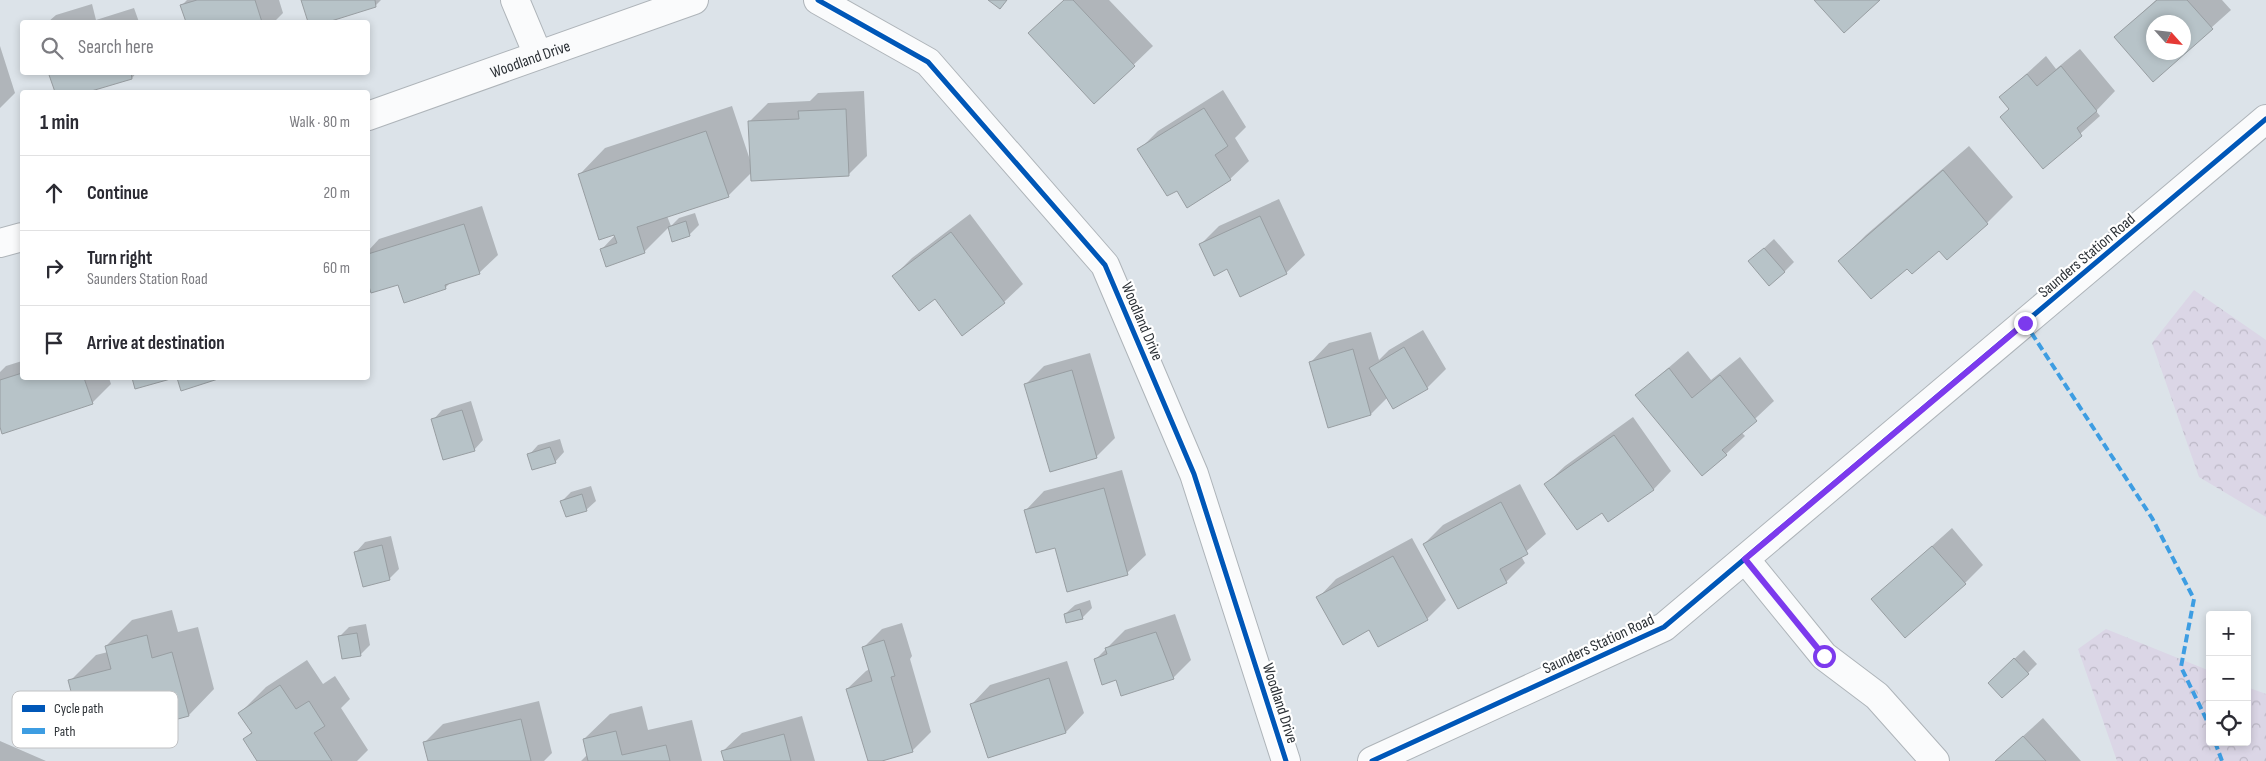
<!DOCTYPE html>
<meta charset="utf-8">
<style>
body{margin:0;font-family:"Sofia Sans Condensed",sans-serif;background:#f2f2f3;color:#2b2b33}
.controls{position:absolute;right:15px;bottom:15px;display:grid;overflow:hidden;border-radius:5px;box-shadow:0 2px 8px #0003}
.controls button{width:45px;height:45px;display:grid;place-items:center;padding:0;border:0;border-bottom:1px solid #e1e1e2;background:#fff;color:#2b2b33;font:25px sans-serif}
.compass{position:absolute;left:2146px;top:15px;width:45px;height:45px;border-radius:50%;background:#fff;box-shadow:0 2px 8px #0003;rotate:117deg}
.stop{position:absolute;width:15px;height:15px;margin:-11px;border:4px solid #7c3aed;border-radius:50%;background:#fff}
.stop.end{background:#7c3aed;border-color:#fff;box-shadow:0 1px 5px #0008}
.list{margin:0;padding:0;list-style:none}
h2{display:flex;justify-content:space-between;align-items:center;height:65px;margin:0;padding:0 20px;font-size:21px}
h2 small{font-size:16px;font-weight:400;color:#7c7c81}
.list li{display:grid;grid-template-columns:32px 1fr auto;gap:15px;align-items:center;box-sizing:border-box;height:75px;padding:0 20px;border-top:1px solid #e1e1e2}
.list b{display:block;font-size:19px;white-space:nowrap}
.list p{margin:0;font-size:16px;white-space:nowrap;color:#7c7c81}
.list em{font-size:16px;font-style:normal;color:#7c7c81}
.icon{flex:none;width:28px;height:28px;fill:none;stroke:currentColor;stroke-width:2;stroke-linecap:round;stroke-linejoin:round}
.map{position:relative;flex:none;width:2266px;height:761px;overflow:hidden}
.search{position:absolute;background:#fff;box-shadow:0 2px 8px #0003;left:20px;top:20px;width:350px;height:55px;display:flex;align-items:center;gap:12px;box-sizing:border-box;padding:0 18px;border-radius:5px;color:#7c7c81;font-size:19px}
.panel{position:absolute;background:#fff;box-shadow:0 2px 8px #0003;left:20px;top:90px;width:350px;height:290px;border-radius:5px}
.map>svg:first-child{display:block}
.forest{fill:url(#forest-crowns)}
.shadow{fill:#0003;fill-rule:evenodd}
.building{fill:#b7c3c8;stroke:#989ea2;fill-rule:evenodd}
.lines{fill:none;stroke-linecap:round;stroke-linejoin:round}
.minor-casing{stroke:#aeb4b9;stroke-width:30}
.minor{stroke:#fafbfc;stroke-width:28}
.quiet{stroke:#3d9de2;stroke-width:4;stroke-dasharray:8 4;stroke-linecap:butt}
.cycleway-casing{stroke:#fff;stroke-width:8}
.cycleway{stroke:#0057b8;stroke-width:5}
.route{stroke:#7c3aed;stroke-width:6}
.labels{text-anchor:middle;stroke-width:4.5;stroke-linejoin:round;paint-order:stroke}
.street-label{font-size:16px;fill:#2c3136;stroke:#fff}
.key{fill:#fff;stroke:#c0c1c3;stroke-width:1}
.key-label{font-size:14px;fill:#2c3136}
</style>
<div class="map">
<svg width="2266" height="761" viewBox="0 0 2266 761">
<defs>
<pattern id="forest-crowns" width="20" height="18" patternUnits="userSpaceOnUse" patternTransform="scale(1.25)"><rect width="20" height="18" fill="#dbd6e6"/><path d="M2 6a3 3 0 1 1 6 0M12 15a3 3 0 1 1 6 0" fill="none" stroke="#bcb8c6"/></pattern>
</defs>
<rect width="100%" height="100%" fill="#dce3e9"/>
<path class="forest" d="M 2194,290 L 2266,340 L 2266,517 L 2199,477 L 2152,343 Z
M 2106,629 L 2210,671 L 2210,742 L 2247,742 L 2247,687 L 2266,694 L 2266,761 L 2117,761 L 2078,649 Z"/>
<path class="shadow" d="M 187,0 L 279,0 L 283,13 L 274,22 L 187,22 L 181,6 Z
M 303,0 L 381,0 L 375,6 L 324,22 L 310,22 Z
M 1064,0 L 1109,0 L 1153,46 L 1095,102 L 1048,15 Z
M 2156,0 L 2222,0 L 2231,10 L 2153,80 L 2115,37 ZM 2154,22 L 2184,22 L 2184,52 L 2154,52 Z
M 92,4 L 96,20 L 134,8 L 139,22 L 48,22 L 56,15 Z
M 0,46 L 15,93 L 0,108 Z
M 2080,49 L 2115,91 L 2096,111 L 2100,116 L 2043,167 L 2010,108 L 2001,97 L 2046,56 L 2056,69 Z
M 50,72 L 137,72 L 132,78 L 84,92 L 56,92 Z
M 1223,90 L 1246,127 L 1235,138 L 1249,161 L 1230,179 L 1177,189 L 1139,150 L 1158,131 Z
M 864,91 L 867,156 L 848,175 L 752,172 L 728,196 L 667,216 L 671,226 L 679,218 L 695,213 L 699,225 L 689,235 L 669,227 L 644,252 L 602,249 L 618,232 L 580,174 L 605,148 L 732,106 L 750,160 L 749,122 L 768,103 L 810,101 L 818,93 Z
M 1969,146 L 2013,197 L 1987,223 L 1947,258 L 1939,249 L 1840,261 L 1866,235 Z
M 1279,199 L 1305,255 L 1286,273 L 1228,268 L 1200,245 L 1219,226 Z
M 482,206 L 498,255 L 479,273 L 452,281 L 445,288 L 399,283 L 372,292 L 368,279 L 368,251 L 379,239 Z
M 970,214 L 1023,284 L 1004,302 L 935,298 L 894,276 L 912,258 Z
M 1774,239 L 1794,262 L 1784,272 L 1750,261 Z
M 1423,330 L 1446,369 L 1427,388 L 1388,397 L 1371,414 L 1311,362 L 1329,343 L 1371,332 L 1379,360 L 1389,350 Z
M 1688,351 L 1711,380 L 1740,357 L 1774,401 L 1741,432 L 1745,436 L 1726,454 L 1637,395 Z
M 1090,353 L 1115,438 L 1096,457 L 1026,384 L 1044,366 Z
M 22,361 L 22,378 L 109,378 L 111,384 L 92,403 L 0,423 L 0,372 L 6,366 Z
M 133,378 L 169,378 L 136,387 Z
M 178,378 L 218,378 L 182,389 Z
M 471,401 L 483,440 L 474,450 L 433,420 L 442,410 Z
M 1633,417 L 1671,471 L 1653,490 L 1602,511 L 1546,484 L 1565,466 Z
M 560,439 L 564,452 L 555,462 L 529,455 L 538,445 Z
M 1122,470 L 1146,555 L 1127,573 L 1056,546 L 1026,510 L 1044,491 Z
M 1520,484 L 1546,534 L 1521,556 L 1525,563 L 1506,582 L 1458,607 L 1424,544 L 1443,525 Z
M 591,486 L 596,501 L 586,510 L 562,501 L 571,492 Z
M 1952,528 L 1983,565 L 1965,583 L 1873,599 Z
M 391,536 L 399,569 L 389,579 L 356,552 L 365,542 Z
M 1412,538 L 1446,600 L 1427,619 L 1369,629 L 1318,598 L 1336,579 Z
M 1090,600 L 1092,608 L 1083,617 L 1067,622 L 1065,614 L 1075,605 Z
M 172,610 L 178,632 L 198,627 L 214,689 L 189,715 L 118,711 L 70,681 L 96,655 L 108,652 L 106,646 L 132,620 Z
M 1175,614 L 1191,660 L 1173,678 L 1096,659 L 1125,630 Z
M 902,623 L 912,656 L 910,659 L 931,732 L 913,750 L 877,761 L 869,761 L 847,689 L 866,671 L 870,669 L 864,647 L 882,629 Z
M 366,624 L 370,645 L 360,655 L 340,636 L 349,627 Z
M 2024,650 L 2037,664 L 2028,673 L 1999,673 Z
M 307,660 L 323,684 L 335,676 L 350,699 L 341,708 L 368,750 L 357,761 L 258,761 L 244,739 L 252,732 L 240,713 L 266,687 Z
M 1067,661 L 1084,713 L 1066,732 L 989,757 L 972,704 L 990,685 Z
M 539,701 L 552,753 L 544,761 L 429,761 L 425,742 L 443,724 Z
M 642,706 L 648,730 L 692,720 L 702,761 L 581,761 L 588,754 L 584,739 L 610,714 Z
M 802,716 L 815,761 L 726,761 L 723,751 L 742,733 Z
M 2043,718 L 2081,761 L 1995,761 L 2001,756 Z
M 0,741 L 46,761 L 0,761 Z"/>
<path class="building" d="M 197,0 L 255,0 L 262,22 L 186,22 L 180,5 Z
M 301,0 L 375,0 L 376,7 L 328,22 L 308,22 Z
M 988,0 L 1007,0 L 1000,9 Z
M 1064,0 L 1073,0 L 1135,66 L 1094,104 L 1028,33 Z
M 1814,0 L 1880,0 L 1844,33 Z
M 2157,0 L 2187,0 L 2213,29 L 2153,82 L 2114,37 ZM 2154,22 L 2184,22 L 2184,52 L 2154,52 Z
M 2061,66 L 2097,111 L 2077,128 L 2082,136 L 2043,169 L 2000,117 L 2009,109 L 1999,97 L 2027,74 L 2037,86 Z
M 48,72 L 131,72 L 132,79 L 88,92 L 55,92 Z
M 1204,108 L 1228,146 L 1215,155 L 1231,180 L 1187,208 L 1177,191 L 1167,196 L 1137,149 Z
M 846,109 L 849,176 L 751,181 L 748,121 L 799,119 L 798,111 Z
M 706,131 L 729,197 L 637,227 L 645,253 L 606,267 L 600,249 L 617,243 L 614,235 L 599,240 L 578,174 Z
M 1943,170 L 1988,224 L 1947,260 L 1939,251 L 1912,274 L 1907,269 L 1871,299 L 1838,261 Z
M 1260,216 L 1287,274 L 1240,297 L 1227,269 L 1214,276 L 1199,244 Z
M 686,221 L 690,236 L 672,242 L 668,227 Z
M 464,224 L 480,274 L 445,285 L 446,289 L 404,303 L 398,285 L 371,293 L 368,283 L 368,254 Z
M 951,232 L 1005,303 L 962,336 L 935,299 L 919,311 L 892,276 Z
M 1764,248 L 1785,272 L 1769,286 L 1748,261 Z
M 1404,347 L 1428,389 L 1393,409 L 1369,368 Z
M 1353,349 L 1371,415 L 1328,428 L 1309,362 Z
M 1669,368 L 1692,398 L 1720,375 L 1757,421 L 1722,450 L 1727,455 L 1702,476 L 1635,395 Z
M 1072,370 L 1097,458 L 1050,472 L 1024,384 Z
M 22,373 L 22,378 L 84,378 L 93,404 L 2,434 L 0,427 L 0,380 Z
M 132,378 L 174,378 L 135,389 Z
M 177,378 L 217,378 L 218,379 L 181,391 Z
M 462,410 L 475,451 L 443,460 L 431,419 Z
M 1614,435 L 1654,490 L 1608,522 L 1602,513 L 1577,530 L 1544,484 Z
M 550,447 L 556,463 L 532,470 L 527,454 Z
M 1104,488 L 1128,575 L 1067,592 L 1055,548 L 1036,553 L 1024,510 Z
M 582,494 L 587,511 L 566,517 L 560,501 Z
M 1501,502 L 1528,554 L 1500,569 L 1507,583 L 1458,609 L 1423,544 Z
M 382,545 L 390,580 L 363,587 L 354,552 Z
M 1932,546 L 1966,584 L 1905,638 L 1871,599 Z
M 1393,556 L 1428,620 L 1378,647 L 1369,630 L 1343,645 L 1316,597 Z
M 1080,609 L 1083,619 L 1066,623 L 1064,614 Z
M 1156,632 L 1174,679 L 1121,696 L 1116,680 L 1102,685 L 1094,659 L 1107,654 L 1105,648 Z
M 357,633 L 361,656 L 342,659 L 338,636 Z
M 147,635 L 152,658 L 172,652 L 189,716 L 123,734 L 117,713 L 79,722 L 68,680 L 111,669 L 105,646 Z
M 884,640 L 895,676 L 891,677 L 913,752 L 882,761 L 868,761 L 846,689 L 872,681 L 862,647 Z
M 2014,658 L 2029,674 L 2002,698 L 1988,683 Z
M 1049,678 L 1066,733 L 988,758 L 970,704 Z
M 280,685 L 296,709 L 309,701 L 325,726 L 314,733 L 332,761 L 257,761 L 243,739 L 252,733 L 238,713 Z
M 521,719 L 531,761 L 428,761 L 423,742 Z
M 616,731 L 622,755 L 666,745 L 670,761 L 588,761 L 583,739 Z
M 784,734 L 791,761 L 724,761 L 721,751 Z
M 2023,736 L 2046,761 L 1995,761 Z"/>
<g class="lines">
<g class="minor-casing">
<g id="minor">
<path d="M 515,0 L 538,55"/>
<path d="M 818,0 L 928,62 L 1105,265 L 1194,474 L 1286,761"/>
<path id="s1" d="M 368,116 L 694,0"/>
<path d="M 0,243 L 22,237"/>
<path d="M 1745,559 L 1824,656 L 1877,696 L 1935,761"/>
<path d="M 1372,761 L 1664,627 L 2266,119"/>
</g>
</g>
<use href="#minor" class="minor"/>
<path class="quiet" d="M 2025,323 L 2152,518 L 2194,599 L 2181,667 L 2210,727
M 2215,742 L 2222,761"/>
<g class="cycleway-casing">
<path id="cycleway" d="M 818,0 L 928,62 L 1105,265 L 1194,474 L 1286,761
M 1372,761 L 1664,627 L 2266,119"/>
</g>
<use href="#cycleway" class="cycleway"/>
</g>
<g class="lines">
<path class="route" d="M 1824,656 L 1745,559 L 2025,323"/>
</g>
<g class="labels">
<g class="street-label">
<text dy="6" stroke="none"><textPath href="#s1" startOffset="172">Woodland Drive</textPath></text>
<text transform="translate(2086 255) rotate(-40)" y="6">Saunders Station Road</text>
<text transform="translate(1143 321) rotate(67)" y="6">Woodland Drive</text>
<text transform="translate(1598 643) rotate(-25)" y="6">Saunders Station Road</text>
<text transform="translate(1281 703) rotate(72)" y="6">Woodland Drive</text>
</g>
</g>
<rect x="12" y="691" width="166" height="57" rx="8" class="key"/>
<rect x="22" y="705" width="23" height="7" fill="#0057b8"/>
<rect x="22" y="728" width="23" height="6" fill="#3d9de2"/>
<g class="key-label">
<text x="54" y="713">Cycle path</text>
<text x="54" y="736">Path</text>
</g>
</svg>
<div class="controls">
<button>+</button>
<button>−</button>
<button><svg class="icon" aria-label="locate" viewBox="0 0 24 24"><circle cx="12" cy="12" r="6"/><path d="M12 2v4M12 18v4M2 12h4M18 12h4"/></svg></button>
</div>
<svg class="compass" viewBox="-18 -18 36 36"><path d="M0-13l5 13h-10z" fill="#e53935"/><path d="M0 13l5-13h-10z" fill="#7c7c81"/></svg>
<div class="stop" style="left:1824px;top:656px"></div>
<div class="stop end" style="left:2025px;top:323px"></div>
<div class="search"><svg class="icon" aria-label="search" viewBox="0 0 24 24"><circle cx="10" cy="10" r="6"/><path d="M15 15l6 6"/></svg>Search here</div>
<section class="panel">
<h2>1 min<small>Walk · 80 m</small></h2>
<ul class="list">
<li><svg class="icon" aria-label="ahead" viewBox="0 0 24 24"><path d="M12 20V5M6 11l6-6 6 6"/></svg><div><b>Continue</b></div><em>20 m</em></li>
<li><svg class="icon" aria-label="right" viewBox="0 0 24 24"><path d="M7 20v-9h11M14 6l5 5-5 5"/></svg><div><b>Turn right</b><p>Saunders Station Road</p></div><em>60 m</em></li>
<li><svg class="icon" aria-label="arrive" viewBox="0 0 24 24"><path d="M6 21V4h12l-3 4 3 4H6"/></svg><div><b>Arrive at destination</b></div></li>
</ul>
</section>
</div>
